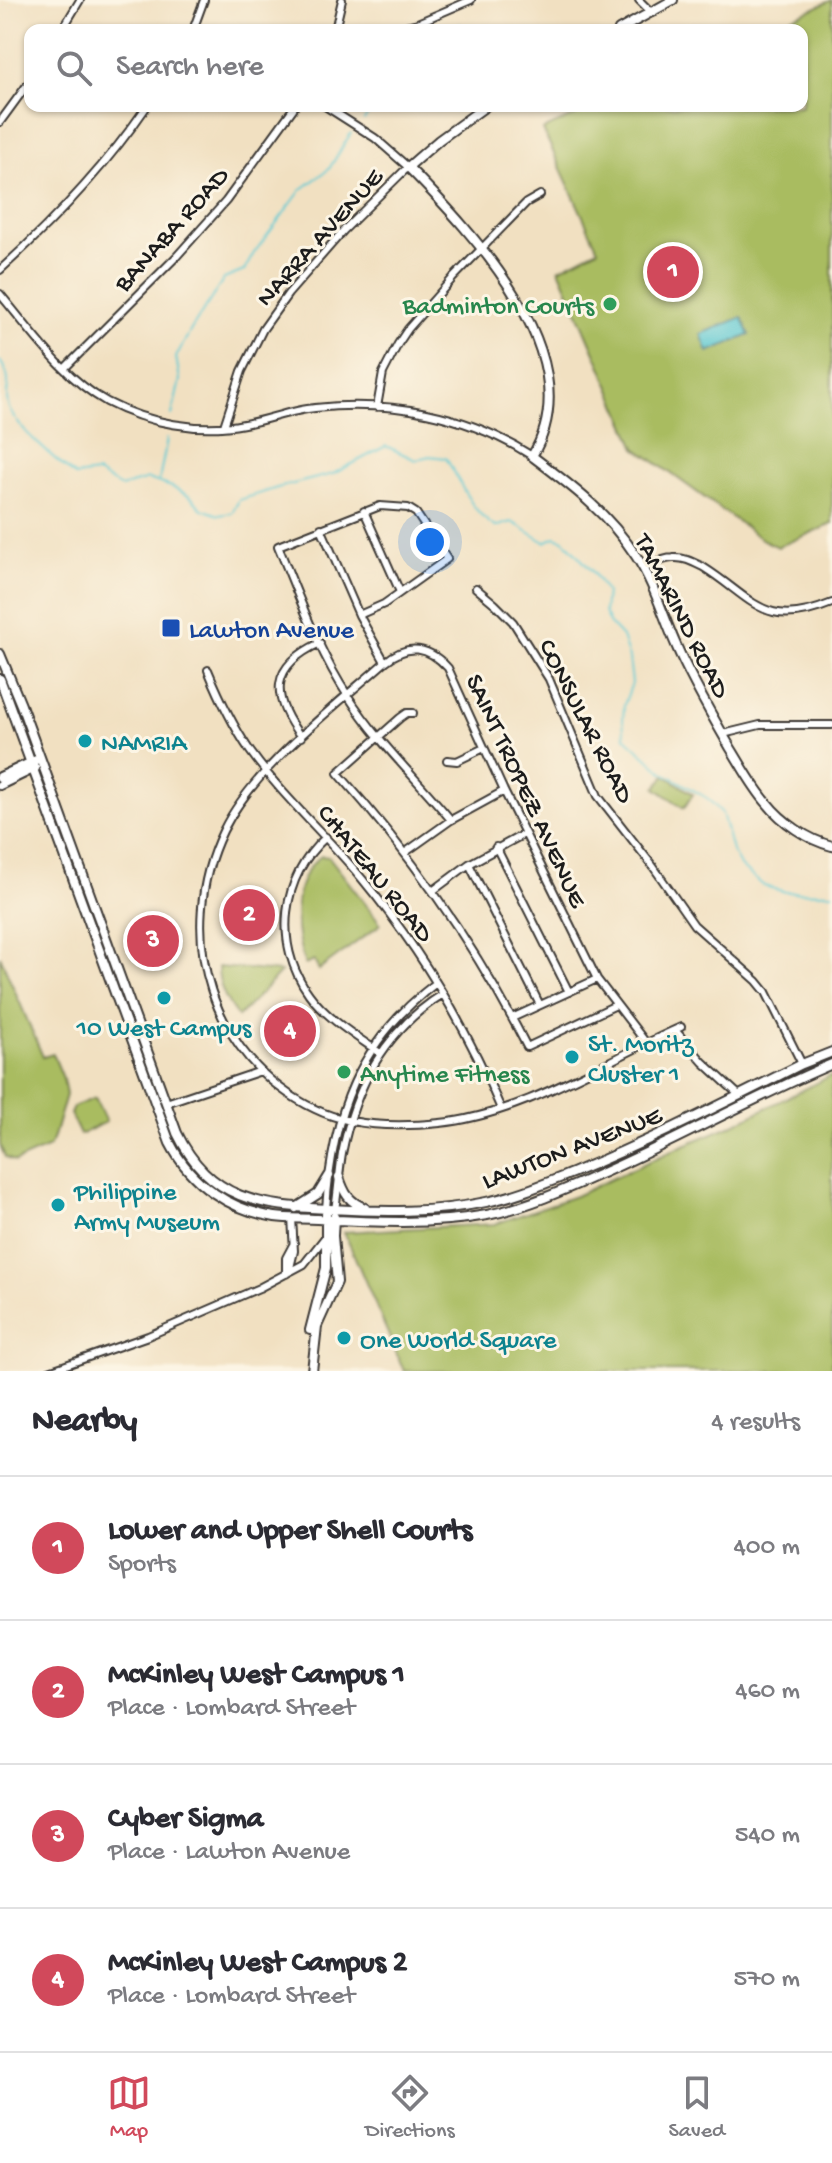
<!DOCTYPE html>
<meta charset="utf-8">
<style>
body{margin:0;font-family:"Gochi Hand",sans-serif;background:#f2f2f3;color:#2b2b33}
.you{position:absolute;left:430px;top:542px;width:28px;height:28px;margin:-20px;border:6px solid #fff;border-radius:50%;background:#1a73e8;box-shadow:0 0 0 12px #1a73e833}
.badge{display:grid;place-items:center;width:52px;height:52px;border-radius:50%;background:#d1495b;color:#fff;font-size:26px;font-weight:700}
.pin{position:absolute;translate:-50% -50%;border:4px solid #fff;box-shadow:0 2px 8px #0006}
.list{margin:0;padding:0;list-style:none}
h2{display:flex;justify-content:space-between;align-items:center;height:104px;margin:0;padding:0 32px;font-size:34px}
h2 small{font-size:26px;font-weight:400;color:#7c7c81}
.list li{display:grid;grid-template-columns:52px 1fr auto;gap:24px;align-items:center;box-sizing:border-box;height:144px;padding:0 32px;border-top:2px solid #e1e1e2}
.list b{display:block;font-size:30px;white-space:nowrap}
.list p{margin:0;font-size:26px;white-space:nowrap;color:#7c7c81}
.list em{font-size:26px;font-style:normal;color:#7c7c81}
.icon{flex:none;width:44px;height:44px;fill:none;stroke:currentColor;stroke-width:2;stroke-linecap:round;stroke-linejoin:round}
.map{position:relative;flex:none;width:832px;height:1371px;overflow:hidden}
.search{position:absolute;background:#fff;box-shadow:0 2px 6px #0004;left:24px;right:24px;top:24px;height:88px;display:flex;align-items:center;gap:20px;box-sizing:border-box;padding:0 28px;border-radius:16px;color:#7c7c81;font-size:30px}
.sheet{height:680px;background:#fff}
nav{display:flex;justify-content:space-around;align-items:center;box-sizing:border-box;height:112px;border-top:2px solid #e1e1e2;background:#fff;font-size:22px;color:#7c7c81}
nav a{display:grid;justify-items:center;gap:4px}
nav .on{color:#d1495b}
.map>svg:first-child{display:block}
.green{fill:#a9bc60;stroke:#626c3e;stroke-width:2}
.water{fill:#5cc9d3;stroke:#3c7278;stroke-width:2}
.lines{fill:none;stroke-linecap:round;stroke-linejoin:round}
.stream{stroke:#5cc9d3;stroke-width:2}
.street-casing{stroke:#3c3935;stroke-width:10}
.secondary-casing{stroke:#3c3935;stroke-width:12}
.street{stroke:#fff;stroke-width:6}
.secondary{stroke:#fff;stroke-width:8}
.leisure-dot{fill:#2e9e5b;stroke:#fcf5e5;stroke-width:3}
.transit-dot{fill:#1a4fb4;stroke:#fcf5e5;stroke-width:3}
.culture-dot{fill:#0f9aa8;stroke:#fcf5e5;stroke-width:3}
.labels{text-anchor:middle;stroke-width:6;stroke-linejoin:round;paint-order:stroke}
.street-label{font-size:26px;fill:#1c1c1c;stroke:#fcf5e5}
.leisure-label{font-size:26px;fill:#27864d;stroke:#fcf5e5;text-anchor:end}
.transit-label{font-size:26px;fill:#164399;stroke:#fcf5e5;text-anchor:start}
.culture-label{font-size:26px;fill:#0d838f;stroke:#fcf5e5;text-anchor:start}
</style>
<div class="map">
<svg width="832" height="1371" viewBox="0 0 832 1371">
<rect width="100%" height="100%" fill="#fcf5e5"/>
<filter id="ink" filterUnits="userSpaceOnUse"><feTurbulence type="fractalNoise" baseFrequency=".0125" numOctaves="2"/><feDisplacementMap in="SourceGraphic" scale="16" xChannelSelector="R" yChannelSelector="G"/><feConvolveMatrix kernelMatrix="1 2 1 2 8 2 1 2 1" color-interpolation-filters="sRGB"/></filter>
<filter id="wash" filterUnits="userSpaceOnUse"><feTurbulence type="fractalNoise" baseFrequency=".006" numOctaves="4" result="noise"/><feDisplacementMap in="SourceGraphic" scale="32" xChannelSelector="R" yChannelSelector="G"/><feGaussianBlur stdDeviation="1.8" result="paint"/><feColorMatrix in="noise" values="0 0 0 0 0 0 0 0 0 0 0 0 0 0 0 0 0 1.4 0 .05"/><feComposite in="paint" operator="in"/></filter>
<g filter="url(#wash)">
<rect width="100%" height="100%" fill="#f1e0c1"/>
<path class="green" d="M 832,0 L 832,524 L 778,547 L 763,540 L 636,448 L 559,269 L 598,249 L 543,130 L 596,106 L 802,106 L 802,30 L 765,30 Z
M 665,775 L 693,794 L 684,808 L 656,788 Z
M 321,856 L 329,857 L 381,924 L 319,970 L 314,961 L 305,965 C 294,931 288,881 321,856 Z
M 0,956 L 43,1057 L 53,1054 L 63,1078 L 66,1095 L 53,1140 L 49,1147 L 15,1162 L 5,1157 L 0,1145 Z
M 218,967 L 281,972 L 238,1017 C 227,1003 218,985 218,967 Z
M 832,1075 L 832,1371 L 404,1371 L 344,1232 L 495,1224 L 575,1196 L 682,1146 L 732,1125 Z
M 95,1098 L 106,1122 L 80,1135 L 70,1114 L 73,1107 Z"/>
<path class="water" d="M 742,317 L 750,335 L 708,352 L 701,334 Z"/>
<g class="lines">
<path class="stream" d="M 460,24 L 461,30
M 364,120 L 374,106
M 0,361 C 16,384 2,390 9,408 C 18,430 57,460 75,476 L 97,473 L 121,487 L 148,479 L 172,487 L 191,497 L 202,509 L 219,515 L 232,513 L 239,500 L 277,488 L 333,474 L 386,446 L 416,460 L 429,456 L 446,458 C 461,483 470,510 495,527 L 512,522 L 545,542 L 555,537 L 564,540 L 592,571 L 606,592 L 604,612 L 609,623 L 622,637 L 629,658 L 632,683 L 624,705 L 623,721 L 625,737 L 663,772 L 707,798 L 722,813 L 732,851 L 741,867 L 764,886 L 786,892 L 832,893
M 172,415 L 180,380 L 176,357 L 192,328 L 224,279 L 244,271 L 254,253 L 302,189 L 329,169 L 351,133
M 159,481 L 167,439"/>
</g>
</g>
<g filter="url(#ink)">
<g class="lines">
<g class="street-casing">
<path id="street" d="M 639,0 L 652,13
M 62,30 L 80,0
M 193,30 L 204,0
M 335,30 L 342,0
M 388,30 L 415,24 L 471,0
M 0,122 L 30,81
M 0,270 C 54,221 106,166 147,106
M 0,294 C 32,332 63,378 107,402 C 147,423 199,433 244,424 C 268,420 291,410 315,408 C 391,400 467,414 532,456
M 64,369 L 176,257 L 226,201 L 295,106
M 377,407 L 383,373 L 398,344 L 408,329 L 453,278 L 526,203 L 540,195
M 224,426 L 242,371 L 263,329 L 288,294 L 344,230 L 408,167 L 375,138 L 325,106
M 364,511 L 400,592
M 321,528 L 359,615 L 385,662
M 644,568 C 653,564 663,558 673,558 C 684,557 693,562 703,567 C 754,599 764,631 832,603
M 476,588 L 495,604 L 513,622 L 549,679 L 598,796 L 652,865 L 694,925 L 757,981 L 766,992 L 802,1064
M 359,615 L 384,604 L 447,559 L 416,513 L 408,508 L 380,506 L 278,546 C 299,596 318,651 348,696 C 377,741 417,779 451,820
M 208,670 C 220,699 233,726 250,751 C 282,796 327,836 363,880 C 420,949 466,1026 501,1109
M 413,713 L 407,713 L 400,718 L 338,773 C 413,857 476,946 527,1047 L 616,1005
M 723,734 L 760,725 L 832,725
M 301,737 C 270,696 270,666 320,643
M 447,760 L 457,761 L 484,748
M 326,837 C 281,877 273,944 309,994 C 326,1018 356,1036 380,1053
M 496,847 L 569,992
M 406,852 L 451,820 L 504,791
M 469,864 L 540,1005
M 434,890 L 469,864 L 524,834
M 512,1018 L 597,979
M 675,1030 L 703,1062 L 739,1095
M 647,1044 L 597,979 L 504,791 L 448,668 C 428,646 408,643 385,662 C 333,708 253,769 223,831 C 173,934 211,1059 315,1109 C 351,1127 401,1127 440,1123 C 522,1115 606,1060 681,1027
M 166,1103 L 261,1071
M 326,1209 C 332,1115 358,1042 436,983
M 335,1210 C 338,1191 339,1172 342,1154 C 355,1087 384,1031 443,994
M 289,1272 L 294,1251 L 292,1218
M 286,1274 L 286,1258 L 294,1243
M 49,1371 L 148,1336 L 259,1288 L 304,1264 L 326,1236"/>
</g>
<g class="secondary-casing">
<path id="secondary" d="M 619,30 L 673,0
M 486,106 L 439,140 L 408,167 C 472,232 593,358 532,456 C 573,487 608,513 636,556 C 654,583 663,616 676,645 C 691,680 711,714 730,747 C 742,766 752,786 767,803 C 782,822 808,840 832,846
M 0,654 L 21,705 L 177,1133 C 210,1201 261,1206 329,1209 C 381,1212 434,1213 486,1202 C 516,1196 544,1184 572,1173 C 650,1141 726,1102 802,1064 L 832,1052
M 0,679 L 170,1143 C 191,1184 230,1210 275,1217 C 289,1219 303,1218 317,1219 C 373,1222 432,1225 487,1215 C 528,1207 569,1188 607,1171 C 683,1137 756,1096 832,1064
M 0,777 L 36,760
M 0,785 L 35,768
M 339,1177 C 344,1193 349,1202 365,1208
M 296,1208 L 318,1194 L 329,1176
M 310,1330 L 326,1268 L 326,1214
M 312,1371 L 317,1326 L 337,1282 L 333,1236 L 334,1217"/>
</g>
<use href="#street" class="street"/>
<use href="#secondary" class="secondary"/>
</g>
</g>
<g class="leisure-dot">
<circle cx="610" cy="304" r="8"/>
<circle cx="344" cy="1072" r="8"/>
</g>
<rect class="transit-dot" x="161" y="618" width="20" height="20" rx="4"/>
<g class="culture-dot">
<circle cx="85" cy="741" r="8"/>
<circle cx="164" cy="998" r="8"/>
<circle cx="572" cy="1057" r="8"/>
<circle cx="58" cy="1205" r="8"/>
<circle cx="344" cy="1338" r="8"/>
</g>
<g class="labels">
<g class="street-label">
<text transform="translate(170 228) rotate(-48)" y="9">BANABA ROAD</text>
<text transform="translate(318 236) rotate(-48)" y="9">NARRA AVENUE</text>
<text transform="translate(684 615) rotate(63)" y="9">TAMARIND ROAD</text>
<text transform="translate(588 720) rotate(63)" y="9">CONSULAR ROAD</text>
<text transform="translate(528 790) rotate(65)" y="9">SAINT TROPEZ AVENUE</text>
<text transform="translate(377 872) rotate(51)" y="9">CHATEAU ROAD</text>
<text transform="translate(571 1146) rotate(-21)" y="9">LAWTON AVENUE</text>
</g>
<g class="leisure-label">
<text x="594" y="313">Badminton Courts</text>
<text x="360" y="1081" text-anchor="start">Anytime Fitness</text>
</g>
<g class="transit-label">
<text x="189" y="637">Lawton Avenue</text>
</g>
<g class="culture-label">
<text x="101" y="750">NAMRIA</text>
<text x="164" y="1035" text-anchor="middle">10 West Campus</text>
<text x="588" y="1051">St. Moritz<tspan x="588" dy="30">Cluster 1</tspan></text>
<text x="74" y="1199">Philippine<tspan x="74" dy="30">Army Museum</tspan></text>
<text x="360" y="1347">One World Square</text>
</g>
</g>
</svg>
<div class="you"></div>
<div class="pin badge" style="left:673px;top:272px">1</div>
<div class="pin badge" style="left:249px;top:915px">2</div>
<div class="pin badge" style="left:153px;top:941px">3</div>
<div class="pin badge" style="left:290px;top:1031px">4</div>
<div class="search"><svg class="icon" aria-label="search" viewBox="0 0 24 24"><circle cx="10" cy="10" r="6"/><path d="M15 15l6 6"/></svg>Search here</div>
</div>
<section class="sheet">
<h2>Nearby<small>4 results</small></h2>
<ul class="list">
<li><span class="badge">1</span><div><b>Lower and Upper Shell Courts</b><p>Sports</p></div><em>400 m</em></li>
<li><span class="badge">2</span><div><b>McKinley West Campus 1</b><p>Place · Lombard Street</p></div><em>460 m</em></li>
<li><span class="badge">3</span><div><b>Cyber Sigma</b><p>Place · Lawton Avenue</p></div><em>540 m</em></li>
<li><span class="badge">4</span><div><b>McKinley West Campus 2</b><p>Place · Lombard Street</p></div><em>570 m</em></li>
</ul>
</section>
<nav>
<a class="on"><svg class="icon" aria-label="map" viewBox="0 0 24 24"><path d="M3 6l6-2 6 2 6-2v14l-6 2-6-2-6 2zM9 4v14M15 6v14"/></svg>Map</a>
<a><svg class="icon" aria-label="directions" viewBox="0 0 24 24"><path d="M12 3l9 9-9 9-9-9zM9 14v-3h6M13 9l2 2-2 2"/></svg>Directions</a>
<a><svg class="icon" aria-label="saved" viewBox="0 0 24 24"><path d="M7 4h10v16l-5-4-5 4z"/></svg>Saved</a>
</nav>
